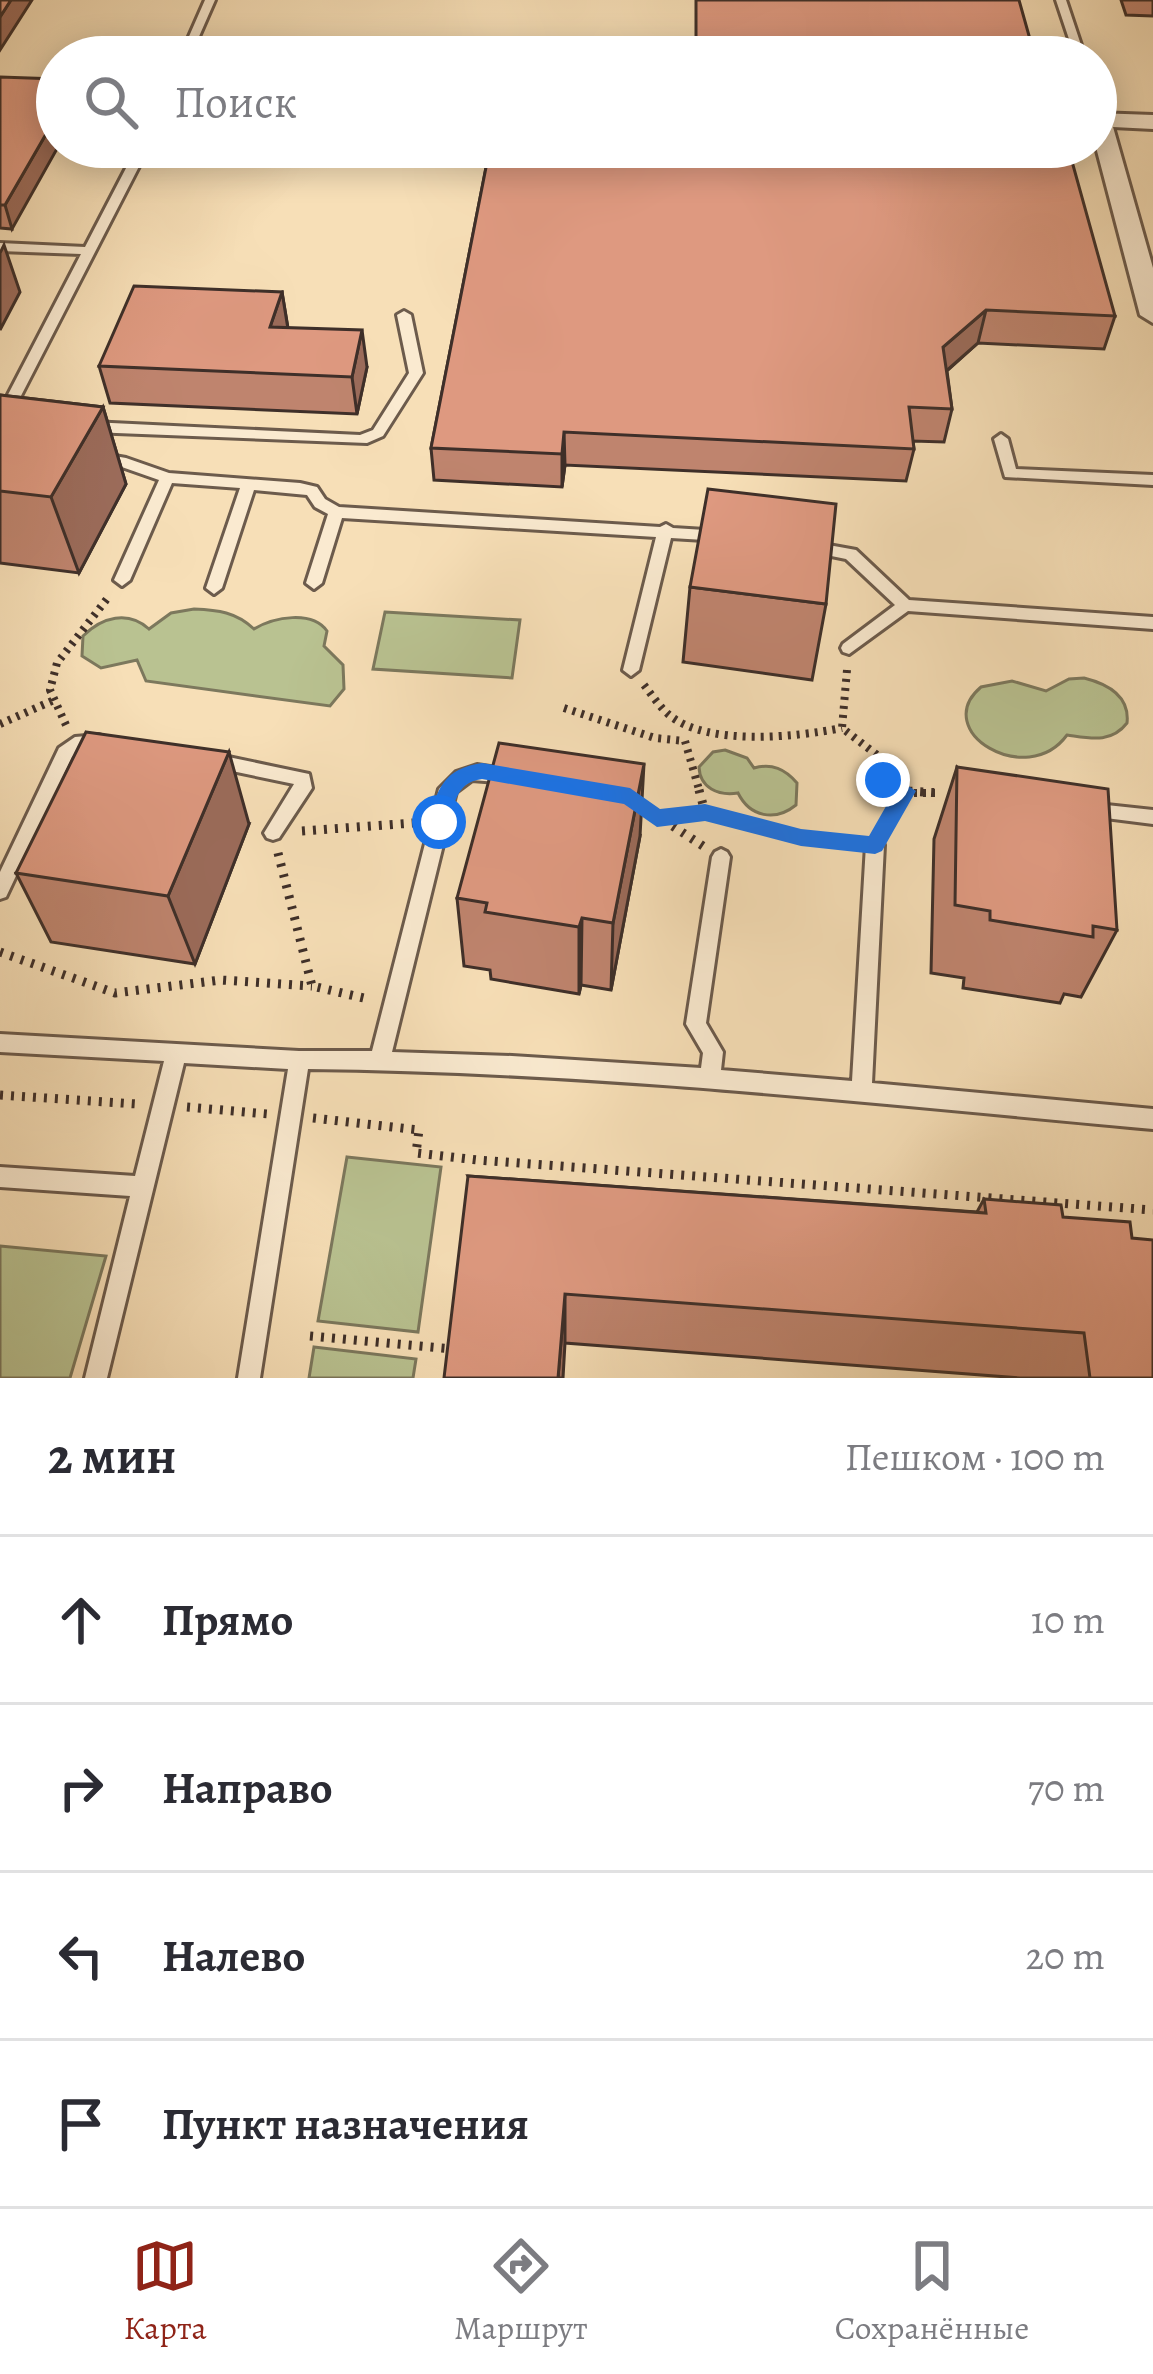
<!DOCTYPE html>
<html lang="ru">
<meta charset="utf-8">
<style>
body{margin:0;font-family:Alegreya,serif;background:#f2f2f3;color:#2b2b33}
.stop{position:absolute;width:36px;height:36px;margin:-27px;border:9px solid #1a73e8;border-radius:50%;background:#fff}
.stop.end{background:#1a73e8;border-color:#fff;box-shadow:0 3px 12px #0008}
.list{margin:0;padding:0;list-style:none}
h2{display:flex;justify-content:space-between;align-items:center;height:156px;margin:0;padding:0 48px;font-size:51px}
h2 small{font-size:39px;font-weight:400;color:#7c7c81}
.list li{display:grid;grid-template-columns:78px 1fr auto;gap:36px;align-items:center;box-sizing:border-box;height:168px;padding:0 48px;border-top:3px solid #e1e1e2}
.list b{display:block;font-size:45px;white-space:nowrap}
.list em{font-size:39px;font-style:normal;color:#7c7c81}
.icon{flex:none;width:66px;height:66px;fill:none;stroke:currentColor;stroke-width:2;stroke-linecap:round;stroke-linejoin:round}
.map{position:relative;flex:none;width:1153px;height:1378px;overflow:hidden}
.search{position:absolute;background:#fff;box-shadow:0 6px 30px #0003;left:36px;right:36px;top:36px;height:132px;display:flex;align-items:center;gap:30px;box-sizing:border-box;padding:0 42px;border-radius:66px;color:#7c7c81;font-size:45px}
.sheet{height:828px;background:#fff}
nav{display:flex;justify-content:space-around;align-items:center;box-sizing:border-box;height:168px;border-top:3px solid #e1e1e2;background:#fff;font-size:33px;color:#7c7c81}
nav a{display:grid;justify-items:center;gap:6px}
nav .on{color:#8f2418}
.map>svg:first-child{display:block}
.green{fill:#b9c291;stroke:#7c785d;stroke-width:3}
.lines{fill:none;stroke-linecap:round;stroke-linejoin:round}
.service-casing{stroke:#6c5b4c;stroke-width:6}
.minor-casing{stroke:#6c5b4c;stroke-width:6}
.path-far1{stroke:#3e2f29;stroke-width:8;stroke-dasharray:3 6;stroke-linecap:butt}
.path{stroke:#3e2f29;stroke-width:9;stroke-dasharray:3 8;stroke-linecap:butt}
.service{fill:#faead0;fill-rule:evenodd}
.minor{fill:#faead0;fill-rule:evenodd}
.wall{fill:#bf846e;stroke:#3e2f29;stroke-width:3}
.shaded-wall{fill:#9b6b5a;stroke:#3e2f29;stroke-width:3}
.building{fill:#de9980;stroke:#3e2f29;stroke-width:3}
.route{fill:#1a73e8}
</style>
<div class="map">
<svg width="1153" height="1378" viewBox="0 0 1153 1378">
<rect width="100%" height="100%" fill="#f7dfb7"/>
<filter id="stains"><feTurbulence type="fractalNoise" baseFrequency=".00167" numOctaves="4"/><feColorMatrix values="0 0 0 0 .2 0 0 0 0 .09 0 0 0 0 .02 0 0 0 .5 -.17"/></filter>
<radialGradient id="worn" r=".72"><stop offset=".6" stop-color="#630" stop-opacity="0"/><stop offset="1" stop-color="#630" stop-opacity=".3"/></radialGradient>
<path class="green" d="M 194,609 C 218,610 236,612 254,629 C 274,617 312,610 327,631 L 324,646 L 343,665 L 344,689 L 330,706 L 146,681 L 137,660 L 101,668 L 82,656 L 83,636 C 102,617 128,610 149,629 L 171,613 Z
M 385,612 L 520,620 L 512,678 L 373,669 Z
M 1084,678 C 1108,684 1130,696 1127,723 C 1111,744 1089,738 1067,735 C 1027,790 929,731 981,687 L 1012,681 L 1046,691 L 1069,679 Z
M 725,750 L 747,758 L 754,768 C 772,763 785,769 797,783 L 796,805 C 775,822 750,817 738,793 C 718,796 700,788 699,767 L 713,752 Z
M 347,1157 L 441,1167 L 418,1332 L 318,1321 Z
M 0,1246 L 106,1256 L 70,1378 L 0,1378 Z
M 314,1347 L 416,1359 L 413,1378 L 309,1378 Z"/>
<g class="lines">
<g class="service-casing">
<path id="service" d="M 205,0 L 215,0 L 190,57 L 180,57 Z
M 1056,0 L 1066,0 L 1085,57 L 1075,57 Z
M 137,147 L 149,147 L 7,423 L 0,428 L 0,410 L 81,254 L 0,251 L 0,243 L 85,247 Z
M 404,311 L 411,315 L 423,373 L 383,436 L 367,443 L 91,432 L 84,427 L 91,422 L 360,435 L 373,430 L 409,373 L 397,315 Z
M 1001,434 L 1008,439 L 1016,469 L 1153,475 L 1153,485 L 1005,477 L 994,439 Z
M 97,453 L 126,458 L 169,473 L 300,483 L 317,487 L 325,499 L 339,507 L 660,527 L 666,524 L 673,528 L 721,531 L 729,536 L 721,541 L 671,538 L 639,670 L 631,676 L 623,670 L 656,537 L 342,518 L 322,583 L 314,589 L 306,583 L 328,514 L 315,507 L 307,495 L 254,490 L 222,588 L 214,594 L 206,588 L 240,488 L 172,483 L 130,580 L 122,586 L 114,580 L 159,480 L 119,466 L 92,461 L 90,458 Z
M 812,542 L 856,550 L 909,600 L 1153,617 L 1153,629 L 908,611 L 849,654 L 843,652 L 841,648 L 843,644 L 895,605 L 846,559 L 807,551 L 804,547 Z
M 99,735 L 105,737 L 107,742 L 105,747 L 79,750 L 72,757 L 6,897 L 0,899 L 0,872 L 59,748 L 75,737 Z
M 214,754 L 309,774 L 312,788 L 279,838 L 273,840 L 267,838 L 264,833 L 294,784 L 208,766 L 205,761 L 208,756 Z
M 477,765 L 517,771 L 520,776 L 517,781 L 511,783 L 472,780 L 456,792 L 392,1052 L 512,1056 L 701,1068 L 703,1053 L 686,1024 L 712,857 L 715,852 L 721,849 L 727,852 L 730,857 L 706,1023 L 723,1052 L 721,1070 L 852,1081 L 866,845 L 869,840 L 875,838 L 881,840 L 884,845 L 872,1083 L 1153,1109 L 1153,1129 C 870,1103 592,1072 308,1069 L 260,1378 L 238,1378 L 288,1069 L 184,1063 L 107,1378 L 85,1378 L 130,1196 L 0,1187 L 0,1167 L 135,1176 L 164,1061 L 0,1052 L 0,1034 L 299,1051 L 372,1051 L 439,789 L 456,772 Z
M 1088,803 L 1153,810 L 1153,824 L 1082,815 L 1079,810 L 1082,805 Z"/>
</g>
<g class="minor-casing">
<path id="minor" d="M 1096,113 L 1153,115 L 1153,129 L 1113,127 L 1153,268 L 1153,323 L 1140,315 L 1096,147 Z"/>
</g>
<path class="path-far1" d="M 847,670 L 842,728 L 881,758 L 883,780 L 906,791
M 644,685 C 652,695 659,706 668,714 C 706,747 796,737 842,728
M 564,708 L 655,738 L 685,741 L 700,793
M 0,724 L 54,700
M 66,725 L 50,690 L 57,663 L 110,595
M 905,793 L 939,793"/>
<path class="path" d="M 699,790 L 705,812
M 636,802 L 703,846
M 657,818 L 705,812 L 801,838 L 851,843
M 885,826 L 906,791 L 941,793
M 302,831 L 413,823
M 278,853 L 312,986 L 368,999
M 0,952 L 115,993 L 221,980 L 312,986
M 0,1095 L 137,1104
M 187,1107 L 268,1114
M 313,1118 L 419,1130 L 416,1153 L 478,1160 L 1153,1210
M 310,1336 L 452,1349"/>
<use href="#service" class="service"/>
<use href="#minor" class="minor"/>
</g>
<path class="wall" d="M 1121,0 L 1153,0 L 1153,16 L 1126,15 Z
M 0,77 L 12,229 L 0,228 Z
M 490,147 L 1115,316 L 1104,349 L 978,343 L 947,371 L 952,409 L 944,442 L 913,441 L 914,449 L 906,481 L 565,465 L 562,487 L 434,480 L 431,448 Z
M 282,292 L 288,328 L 367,367 L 357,414 L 110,403 L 99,366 Z
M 0,395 L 103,407 L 126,484 L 79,573 L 0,563 Z
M 690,587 L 826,604 L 812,680 L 683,662 Z
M 957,767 L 1117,930 L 1081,997 L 1064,994 L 1060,1003 L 963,988 L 964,978 L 931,973 L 934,839 Z
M 249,824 L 195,964 L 51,942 L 16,873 Z
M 640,836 L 611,990 L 581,985 L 579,994 L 491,979 L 490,970 L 464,966 L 457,898 Z
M 468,1176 L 977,1212 L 984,1199 L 1153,1378 L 1020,1378 L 565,1343 Z"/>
<path class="shaded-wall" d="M 11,0 L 32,0 L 0,50 L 0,17 Z
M 57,115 L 58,147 L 12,229 L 5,205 Z
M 4,245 L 20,292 L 0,330 L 0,253 Z
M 282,292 L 288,329 L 270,327 Z
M 986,310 L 978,343 L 936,380 L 943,347 Z
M 362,330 L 367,367 L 357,414 L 352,377 Z
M 103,407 L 126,484 L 79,573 L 51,497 Z
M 564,432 L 565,465 L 562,487 L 562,454 Z
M 229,752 L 249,824 L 195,964 L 168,896 Z
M 644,764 L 640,836 L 611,990 L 613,923 Z
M 582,918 L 581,985 L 579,994 L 579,927 Z
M 565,1294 L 565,1343 L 563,1378 L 558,1378 Z"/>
<path class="building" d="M 0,0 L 11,0 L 0,17 Z
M 696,0 L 1019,0 L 1035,57 L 696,57 Z
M 0,77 L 57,79 L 57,115 L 5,205 L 0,205 Z
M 490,147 L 1068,147 L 1115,316 L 986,310 L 943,347 L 952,409 L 909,407 L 914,449 L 564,432 L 562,454 L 431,448 Z
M 134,286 L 282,292 L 270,327 L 362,330 L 352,377 L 99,366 Z
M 0,395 L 103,407 L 51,497 L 0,491 Z
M 708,489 L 836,504 L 826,604 L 690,587 Z
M 86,732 L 229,752 L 168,896 L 16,873 Z
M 499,743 L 644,764 L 613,923 L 582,918 L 579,927 L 485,912 L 487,903 L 457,898 Z
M 957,767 L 1108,789 L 1117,930 L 1093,926 L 1093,937 L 990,920 L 990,911 L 955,905 Z
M 468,1176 L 986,1213 L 984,1199 L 1061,1205 L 1063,1217 L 1130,1222 L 1132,1238 L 1153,1240 L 1153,1378 L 1090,1378 L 1084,1333 L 565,1294 L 558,1378 L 444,1378 Z"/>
<path class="route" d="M 482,763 L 630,788 L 660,809 L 705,804 L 801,829 L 869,836 L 893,794 L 876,786 L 876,774 L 890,774 L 916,791 L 882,851 L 875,854 L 801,846 L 705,821 L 657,827 L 624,804 L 482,779 C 454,783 456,805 446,828 L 431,828 L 428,822 C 438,787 444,769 482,763 Z"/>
<rect width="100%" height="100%" filter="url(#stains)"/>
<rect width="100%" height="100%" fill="url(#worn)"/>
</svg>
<div class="stop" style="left:439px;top:822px"></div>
<div class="stop end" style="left:883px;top:780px"></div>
<div class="search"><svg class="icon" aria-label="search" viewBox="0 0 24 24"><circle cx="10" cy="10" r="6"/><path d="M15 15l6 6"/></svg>Поиск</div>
</div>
<section class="sheet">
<h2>2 мин<small>Пешком · 100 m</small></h2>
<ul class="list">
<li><svg class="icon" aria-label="ahead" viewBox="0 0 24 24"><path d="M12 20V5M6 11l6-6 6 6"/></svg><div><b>Прямо</b></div><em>10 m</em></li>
<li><svg class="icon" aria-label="right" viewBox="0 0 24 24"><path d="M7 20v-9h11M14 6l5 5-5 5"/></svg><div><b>Направо</b></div><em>70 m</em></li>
<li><svg class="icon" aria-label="left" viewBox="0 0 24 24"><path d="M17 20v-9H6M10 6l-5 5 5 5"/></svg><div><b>Налево</b></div><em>20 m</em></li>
<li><svg class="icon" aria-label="arrive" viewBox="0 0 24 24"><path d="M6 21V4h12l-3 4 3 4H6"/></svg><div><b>Пункт назначения</b></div></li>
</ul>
</section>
<nav>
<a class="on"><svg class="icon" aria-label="map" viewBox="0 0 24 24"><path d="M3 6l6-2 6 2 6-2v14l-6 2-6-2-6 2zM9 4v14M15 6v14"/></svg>Карта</a>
<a><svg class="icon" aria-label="directions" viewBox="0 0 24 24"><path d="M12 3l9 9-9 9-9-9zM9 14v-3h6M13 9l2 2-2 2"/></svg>Маршрут</a>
<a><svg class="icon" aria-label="saved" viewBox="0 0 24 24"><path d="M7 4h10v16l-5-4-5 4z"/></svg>Сохранённые</a>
</nav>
